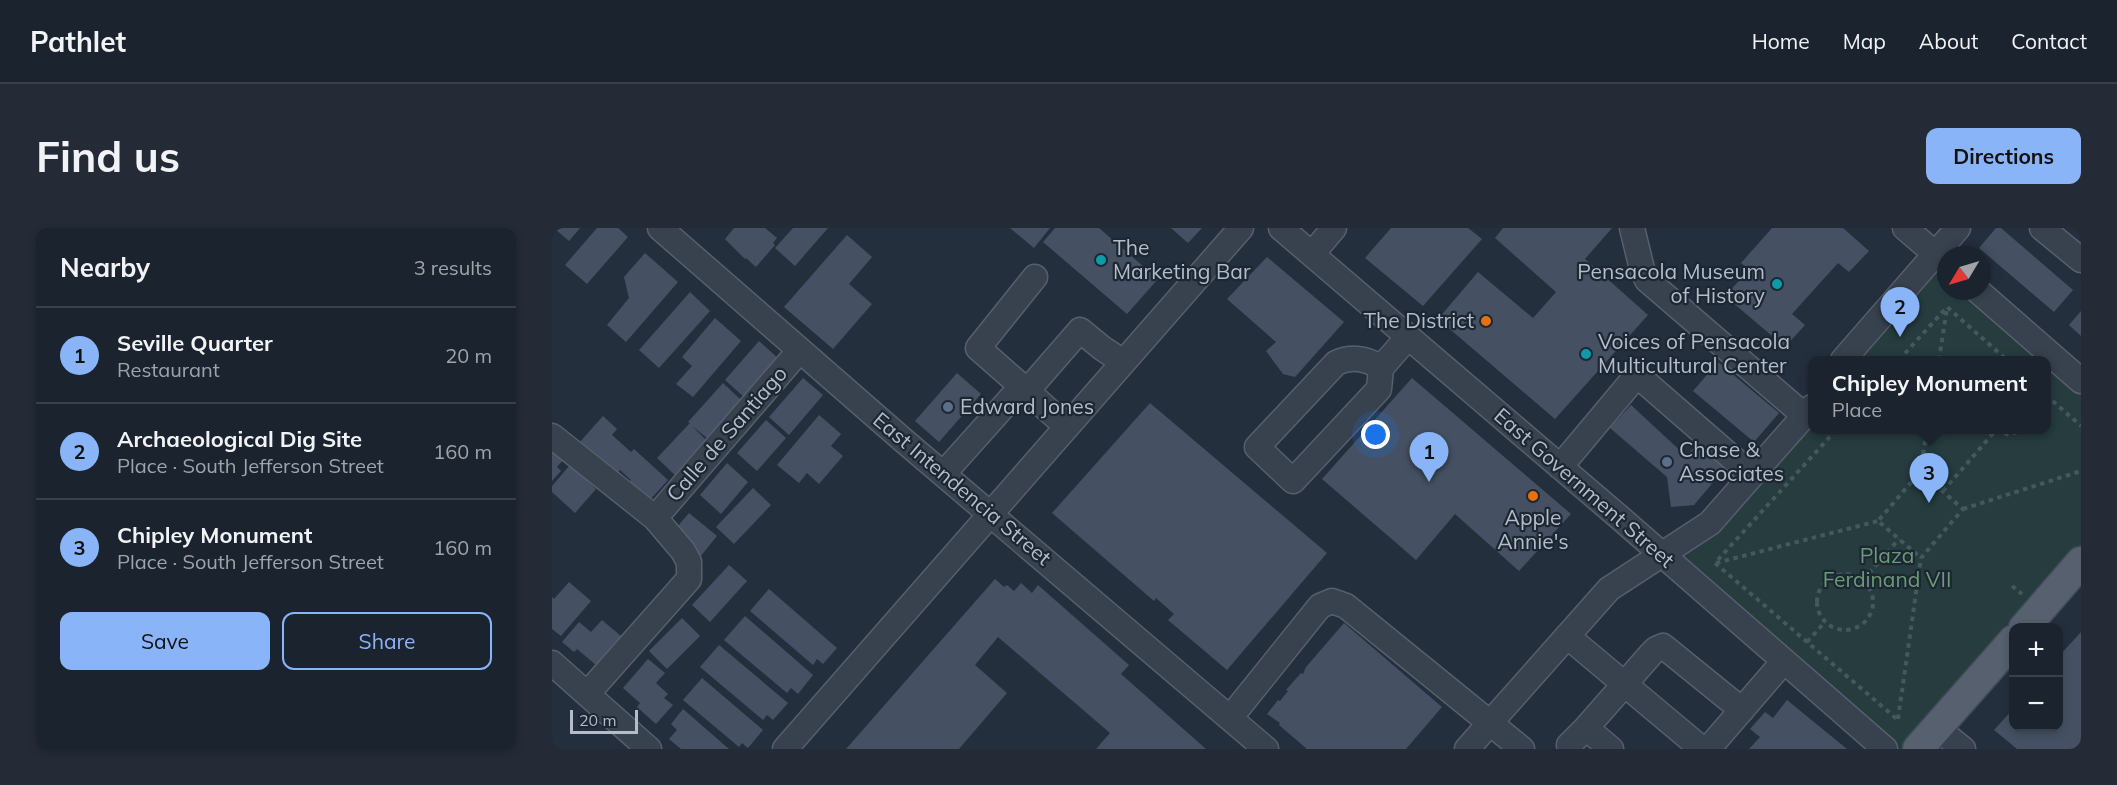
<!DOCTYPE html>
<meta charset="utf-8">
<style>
body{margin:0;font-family:Mulish,sans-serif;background:#242b36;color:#f1f3f6}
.controls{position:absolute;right:18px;bottom:18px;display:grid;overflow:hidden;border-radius:12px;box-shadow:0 3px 9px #0003}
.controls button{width:54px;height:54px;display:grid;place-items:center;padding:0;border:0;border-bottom:2px solid #39404a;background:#1b232e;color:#f1f3f6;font:30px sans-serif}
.compass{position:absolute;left:1385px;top:18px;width:54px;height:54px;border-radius:50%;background:#1b232e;box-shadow:0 3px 9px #0003;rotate:232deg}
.scale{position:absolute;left:18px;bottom:15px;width:68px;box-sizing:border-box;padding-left:6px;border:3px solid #b4bcc9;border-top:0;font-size:16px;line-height:21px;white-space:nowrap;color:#b4bcc9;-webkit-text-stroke:4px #1d2633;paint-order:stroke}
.you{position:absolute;left:824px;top:207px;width:21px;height:21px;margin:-15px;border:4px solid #fff;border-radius:50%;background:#1a73e8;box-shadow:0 0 0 9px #1a73e833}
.badge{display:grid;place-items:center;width:39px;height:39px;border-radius:50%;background:#8ab4f8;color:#111;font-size:20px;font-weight:700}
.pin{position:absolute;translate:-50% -50px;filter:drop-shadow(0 2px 3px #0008)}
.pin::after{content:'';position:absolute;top:32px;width:21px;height:18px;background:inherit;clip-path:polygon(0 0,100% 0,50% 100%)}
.popup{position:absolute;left:1256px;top:128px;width:243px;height:78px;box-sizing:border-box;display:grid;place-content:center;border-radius:12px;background:#1b232e;filter:drop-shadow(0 2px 4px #0005);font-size:20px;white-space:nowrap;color:#a0a4aa}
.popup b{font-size:22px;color:#f1f3f6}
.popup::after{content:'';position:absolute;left:50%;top:100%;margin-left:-12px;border:12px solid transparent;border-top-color:#1b232e}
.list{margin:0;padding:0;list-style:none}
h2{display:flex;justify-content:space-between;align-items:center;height:78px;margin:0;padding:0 24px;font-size:26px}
h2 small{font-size:20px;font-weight:400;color:#a0a4aa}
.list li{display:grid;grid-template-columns:39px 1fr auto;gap:18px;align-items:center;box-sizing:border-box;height:96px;padding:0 24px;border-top:2px solid #39404a}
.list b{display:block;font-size:22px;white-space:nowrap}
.list p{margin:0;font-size:20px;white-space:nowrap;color:#a0a4aa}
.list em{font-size:20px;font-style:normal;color:#a0a4aa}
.actions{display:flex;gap:12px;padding:18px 24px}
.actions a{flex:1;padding:14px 0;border:2px solid #8ab4f8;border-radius:12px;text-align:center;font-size:21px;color:#8ab4f8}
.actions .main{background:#8ab4f8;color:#111}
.map{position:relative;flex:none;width:1529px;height:521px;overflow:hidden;border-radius:12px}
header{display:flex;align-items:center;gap:36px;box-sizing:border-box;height:84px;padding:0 30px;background:#1b232e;border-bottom:2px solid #39404a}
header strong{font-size:28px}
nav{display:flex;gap:33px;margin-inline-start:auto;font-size:21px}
.intro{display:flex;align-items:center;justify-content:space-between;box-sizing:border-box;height:144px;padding:0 36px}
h1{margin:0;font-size:42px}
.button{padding:15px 27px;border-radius:12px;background:#8ab4f8;color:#111;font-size:21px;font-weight:700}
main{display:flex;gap:36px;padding:0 36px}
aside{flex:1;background:#1b232e;border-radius:12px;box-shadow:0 3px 9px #0003}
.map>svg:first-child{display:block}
.green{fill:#263c3f}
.building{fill:#455162}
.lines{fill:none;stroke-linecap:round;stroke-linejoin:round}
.minor-casing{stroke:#565f6c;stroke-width:27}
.major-casing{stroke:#414a57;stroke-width:33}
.path{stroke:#44595c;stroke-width:4;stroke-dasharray:4.5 4.5;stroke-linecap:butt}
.minor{stroke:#38414e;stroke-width:24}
.major{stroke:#56606e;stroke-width:30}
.culture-dot{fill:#0f9aa8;stroke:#1d2633;stroke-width:2}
.food-dot{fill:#e8710a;stroke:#1d2633;stroke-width:2}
.service-dot{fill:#5c6f8a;stroke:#1d2633;stroke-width:2}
.labels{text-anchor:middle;stroke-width:4.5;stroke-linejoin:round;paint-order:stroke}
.poi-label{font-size:21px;fill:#b4bcc9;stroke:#1d2633;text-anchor:start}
.street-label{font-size:21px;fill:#b4bcc9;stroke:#1d2633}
.park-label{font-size:21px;fill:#6b9a76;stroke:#1d2633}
</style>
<header>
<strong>Pathlet</strong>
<nav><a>Home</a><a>Map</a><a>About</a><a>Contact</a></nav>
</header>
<div class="intro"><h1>Find us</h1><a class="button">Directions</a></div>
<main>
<aside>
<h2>Nearby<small>3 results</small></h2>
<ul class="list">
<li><span class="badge">1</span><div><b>Seville Quarter</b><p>Restaurant</p></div><em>20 m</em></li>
<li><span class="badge">2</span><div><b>Archaeological Dig Site</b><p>Place · South Jefferson Street</p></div><em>160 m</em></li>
<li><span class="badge">3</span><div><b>Chipley Monument</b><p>Place · South Jefferson Street</p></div><em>160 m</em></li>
</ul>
<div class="actions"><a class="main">Save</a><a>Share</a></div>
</aside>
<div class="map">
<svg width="1529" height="521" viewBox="0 0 1529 521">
<rect width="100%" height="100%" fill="#242f3e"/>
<path class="green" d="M 1383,26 L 1394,35 L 1394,63 L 1426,63 L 1529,153 L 1529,334 L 1366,521 L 1333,521 L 1108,326 L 1158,295 L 1260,179 L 1260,202 L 1494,202 L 1494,132 L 1291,132 Z"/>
<path class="building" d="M 2,0 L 28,0 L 17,13 Z
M 45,0 L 66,0 L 76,9 L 35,56 L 13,37 Z
M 182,0 L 213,0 L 225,10 L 221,15 L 223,17 L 204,39 L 194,30 L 193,31 L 173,11 Z
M 241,0 L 276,0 L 243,38 L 223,20 Z
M 458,0 L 498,0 L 482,20 Z
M 503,0 L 547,0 L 606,51 L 575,86 L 491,14 Z
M 619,0 L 650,0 L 636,15 Z
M 839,0 L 916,0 L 930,11 L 871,78 L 813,30 Z
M 951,0 L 1060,0 L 1033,31 L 1096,87 L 1003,191 L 886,91 L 926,44 L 981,90 L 1004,64 L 943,10 Z
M 1220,0 L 1291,0 L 1317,23 L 1297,44 L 1286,35 L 1240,86 L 1253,97 L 1233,119 L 1173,68 L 1197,42 L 1189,35 Z
M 1444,0 L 1449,0 L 1521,62 L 1502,84 L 1427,20 Z
M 295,7 L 320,29 L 297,56 L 320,76 L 281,121 L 232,79 Z
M 93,25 L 126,54 L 74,114 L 55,97 L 77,70 L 72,49 Z
M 715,29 L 792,94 L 743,149 L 731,146 L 714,123 L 724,114 L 675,71 Z
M 138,64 L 158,83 L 107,140 L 87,122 Z
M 1529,83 L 1529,108 L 1517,97 Z
M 163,90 L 189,113 L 141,169 L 124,156 L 140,138 L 130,129 Z
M 207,113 L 227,131 L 192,169 L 173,152 Z
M 1166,134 L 1227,185 L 1202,214 L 1141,163 Z
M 405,145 L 429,166 L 387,214 L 363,193 Z
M 251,150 L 271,167 L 237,207 L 217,189 Z
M 860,150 L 1019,286 L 967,343 L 903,286 L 864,332 L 770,251 Z
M 171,155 L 189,172 L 155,210 L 140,198 L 157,215 L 125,249 L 105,230 L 138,195 L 136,194 Z
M 598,175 L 775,325 L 675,442 L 616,392 L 622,386 L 604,370 L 602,373 L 500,285 Z
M 1079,177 L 1134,228 L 1145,216 L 1174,239 L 1142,277 L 1119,279 L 1115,249 L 1058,200 Z
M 267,187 L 289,206 L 279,218 L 291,228 L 267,256 L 255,245 L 247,255 L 225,237 Z
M 51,188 L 65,201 L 60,207 L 79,224 L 82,221 L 116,252 L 96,274 L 76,256 L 79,252 L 68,242 L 63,248 L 26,216 Z
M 214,192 L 234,210 L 205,243 L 185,225 Z
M 0,222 L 11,232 L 5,239 L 9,243 L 0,253 Z
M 175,235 L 196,254 L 169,286 L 148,267 Z
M 18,237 L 44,261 L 23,285 L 0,264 L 0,258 Z
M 201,260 L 219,277 L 182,316 L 164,299 Z
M 137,285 L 165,308 L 148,329 L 120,305 Z
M 177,337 L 195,353 L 158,394 L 140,377 Z
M 443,351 L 452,359 L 455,357 L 462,363 L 469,355 L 480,365 L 486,357 L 577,437 L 569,446 L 654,521 L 544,521 L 558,505 L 446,409 L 423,437 L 455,465 L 407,521 L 294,521 Z
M 17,354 L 39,373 L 9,408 L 0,401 L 0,369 L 2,371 Z
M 217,361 L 285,420 L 271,436 L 265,431 L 261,437 L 198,383 Z
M 193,388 L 261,447 L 246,466 L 239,460 L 235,465 L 172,412 Z
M 130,390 L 148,408 L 115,441 L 97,423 Z
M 50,392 L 69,408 L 44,437 L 25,421 L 22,424 L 10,414 L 27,394 L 39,404 Z
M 792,395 L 890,479 L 854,521 L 755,521 L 727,497 L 728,495 L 715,486 L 726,472 L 728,473 L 736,463 L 734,462 L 749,445 L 751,446 L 754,439 Z
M 1529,404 L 1529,521 L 1465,521 L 1442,502 L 1462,480 L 1462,499 L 1506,499 L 1506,429 Z
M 167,417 L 236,475 L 221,492 L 215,487 L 211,492 L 148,439 Z
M 96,431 L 113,445 L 104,455 L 116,466 L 112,470 L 121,477 L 104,496 L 85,479 L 88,475 L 71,460 Z
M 150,450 L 211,502 L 196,520 L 190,515 L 187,519 L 131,472 Z
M 1235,472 L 1295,521 L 1197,521 L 1208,509 L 1198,501 L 1213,484 L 1221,490 Z
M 131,481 L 177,521 L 129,521 L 117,511 L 125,502 L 119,496 Z"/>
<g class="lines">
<g class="minor-casing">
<path id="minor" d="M 108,0 L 351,212 L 714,521
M 729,0 L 1067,289 L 1333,521
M 1080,0 L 1090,41 L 1095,52 L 1253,188
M 1353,0 L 1394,35
M 1490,0 L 1529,32
M 760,26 L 782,0
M 1426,63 L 1529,153
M 1291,132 L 1406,0
M 829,140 C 815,130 799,128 784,135 L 705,219 L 741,253 L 827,161 L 829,140 L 856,109
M 475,163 L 426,120 L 483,49
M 515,199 L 475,163 L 528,102 L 550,120 L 571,134
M 0,208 L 103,290 L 131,323 L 137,334 L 137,351 L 36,465
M 1008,239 L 1085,147 L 1200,247
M 392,245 L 469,159
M 103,290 L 248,122
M 1015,408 L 1150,521
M 0,435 L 97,521
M 678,490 L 768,378 L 780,373 L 794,378 L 970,521
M 1034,500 L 1099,426 L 1104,421 L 1111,418 L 1190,482
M 1385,500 L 1411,521
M 1017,517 L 1034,500 L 1059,521
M 233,521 L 689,0
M 915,521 L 1057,361 L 1158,295 L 1260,179
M 1156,521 L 1232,433"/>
</g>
<g class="major-casing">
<path id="major" d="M 1472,400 L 1529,334
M 1366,521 L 1462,412"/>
</g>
<path class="path" d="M 1347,132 L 1395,79 L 1455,132
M 1387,132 L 1395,80
M 1494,167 L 1529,198
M 1284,202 L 1163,335 L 1346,492
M 1444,202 L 1457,207 L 1471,202
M 1368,244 L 1375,202
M 1391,263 L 1444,202
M 1411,281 L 1529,243
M 1164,335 L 1326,293
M1265 374a28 28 0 1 1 56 0a28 28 0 1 1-56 0Z
M 1311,352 L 1347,311
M 1460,358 L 1470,366
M 1255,414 L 1273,394
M 1346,491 L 1369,330 L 1411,281 L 1368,244 L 1326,293 L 1369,330"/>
<use href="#minor" class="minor"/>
<use href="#major" class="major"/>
</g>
<g class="culture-dot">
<circle cx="549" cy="32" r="6"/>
<circle cx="1225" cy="56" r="6"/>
<circle cx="1034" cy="126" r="6"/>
</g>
<g class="food-dot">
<circle cx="934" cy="93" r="6"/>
<circle cx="981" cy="268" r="6"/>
</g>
<g class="service-dot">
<circle cx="396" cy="179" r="6"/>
<circle cx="1115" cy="234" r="6"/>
</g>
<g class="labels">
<g class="poi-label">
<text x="561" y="27">The<tspan x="561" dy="24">Marketing Bar</tspan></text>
<text x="1213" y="51" text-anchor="end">Pensacola Museum<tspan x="1213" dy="24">of History</tspan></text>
<text x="922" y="100" text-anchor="end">The District</text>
<text x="1046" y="121">Voices of Pensacola<tspan x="1046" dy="24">Multicultural Center</tspan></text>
<text x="408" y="186">Edward Jones</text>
<text x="1127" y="229">Chase &amp;<tspan x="1127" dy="24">Associates</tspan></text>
<text x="981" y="297" text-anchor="middle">Apple<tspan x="981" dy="24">Annie's</tspan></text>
</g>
<g class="street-label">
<text transform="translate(175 206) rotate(-49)" y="7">Calle de Santiago</text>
<text transform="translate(1032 260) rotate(41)" y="7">East Government Street</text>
<text transform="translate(410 261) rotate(40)" y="7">East Intendencia Street</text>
</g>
<g class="park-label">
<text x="1335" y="335">Plaza<tspan x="1335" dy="24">Ferdinand VII</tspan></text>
</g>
</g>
</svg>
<div class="controls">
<button>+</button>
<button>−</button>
</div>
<svg class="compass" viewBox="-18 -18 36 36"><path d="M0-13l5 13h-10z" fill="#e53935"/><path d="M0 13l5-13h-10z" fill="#a0a4aa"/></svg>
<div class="scale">20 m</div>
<div class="you"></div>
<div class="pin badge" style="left:877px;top:254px">1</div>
<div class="pin badge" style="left:1348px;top:109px">2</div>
<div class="pin badge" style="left:1377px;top:275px">3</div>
<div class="popup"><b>Chipley Monument</b>Place</div>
</div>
</main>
